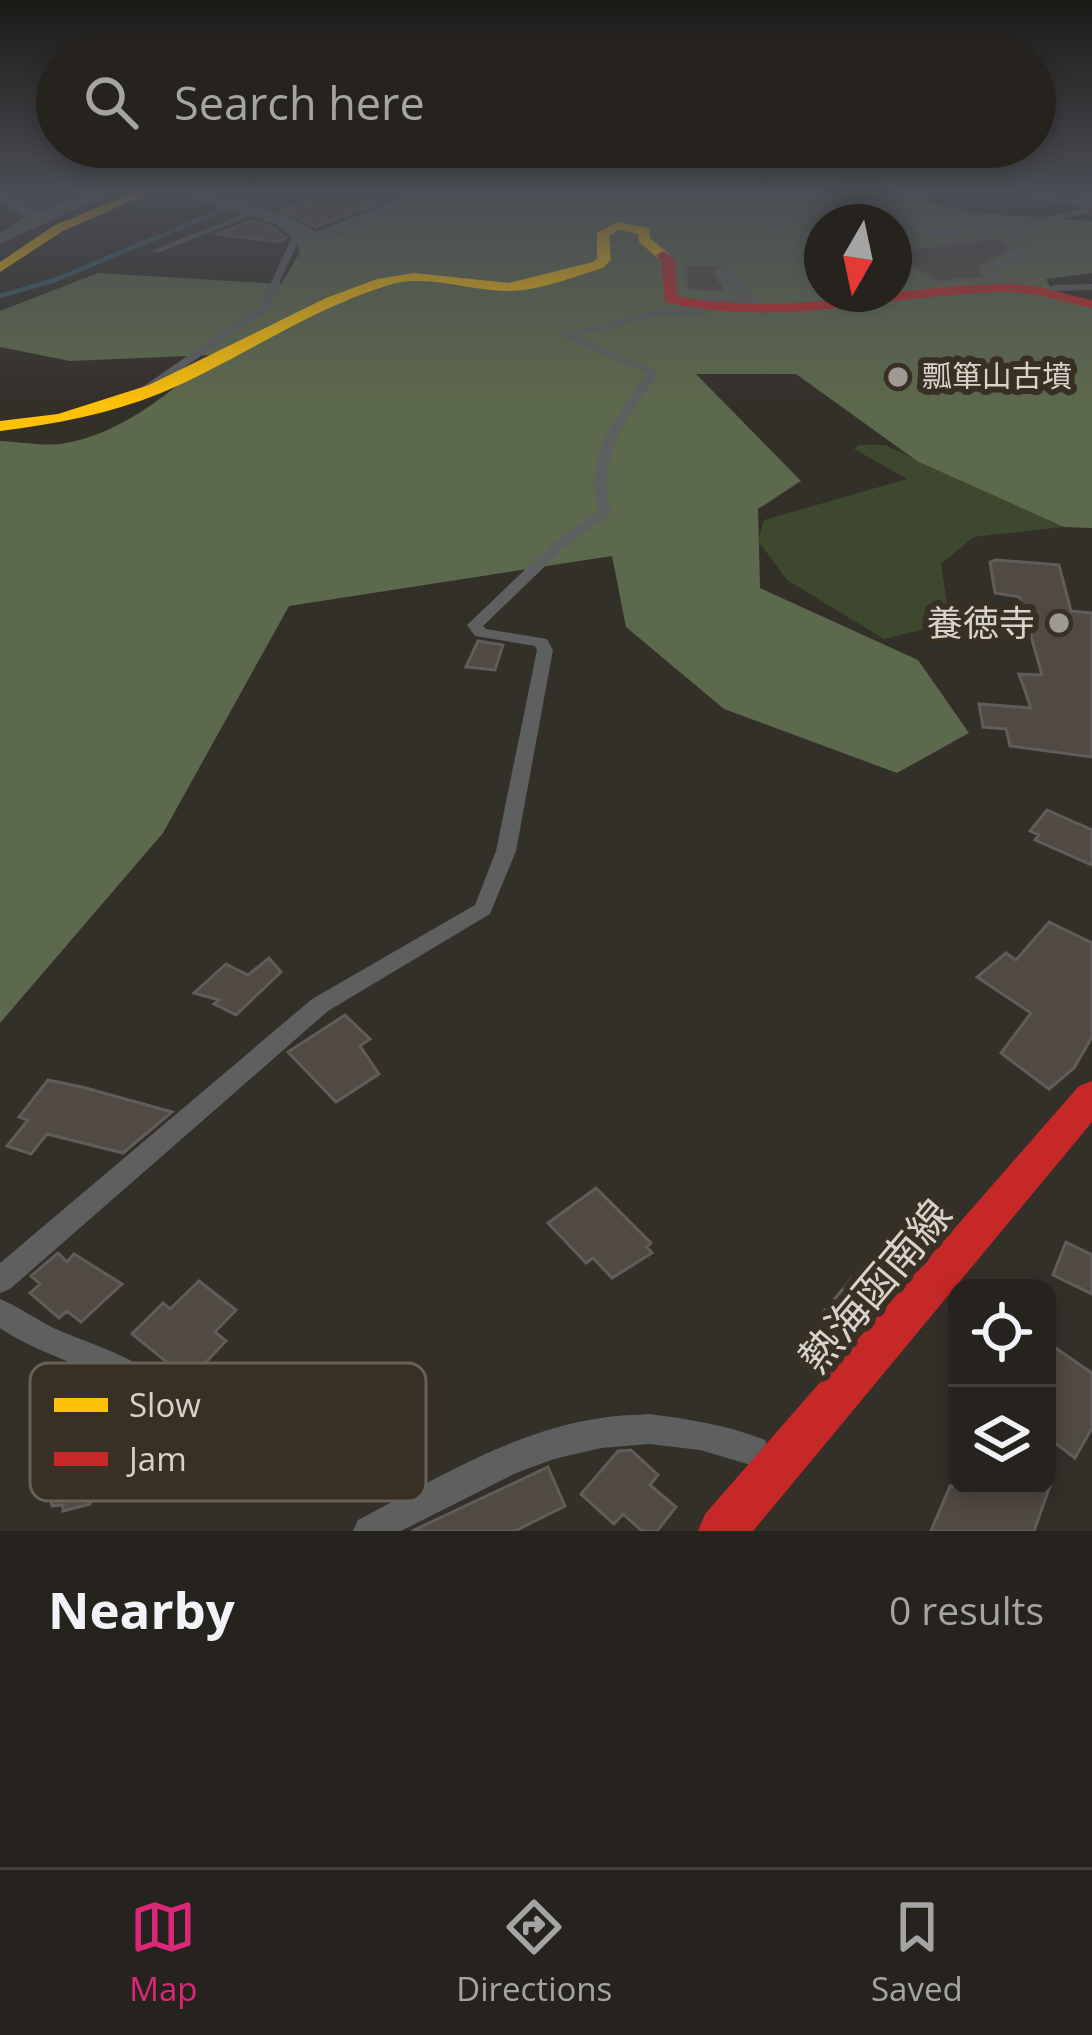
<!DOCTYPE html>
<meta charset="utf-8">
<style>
body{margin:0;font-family:"Open Sans","Noto Sans JP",sans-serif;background:#322f2c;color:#f1f3f6}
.controls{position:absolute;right:36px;bottom:36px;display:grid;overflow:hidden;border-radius:24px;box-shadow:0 6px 18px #0003}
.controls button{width:108px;height:108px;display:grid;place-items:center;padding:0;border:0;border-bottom:3px solid #42403d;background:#26231f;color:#f1f3f6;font:60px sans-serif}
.compass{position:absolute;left:804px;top:204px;width:108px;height:108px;border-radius:50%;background:#26231f;box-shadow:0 6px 18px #0003;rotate:189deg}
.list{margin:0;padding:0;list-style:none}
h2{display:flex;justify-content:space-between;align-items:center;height:156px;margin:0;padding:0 48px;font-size:51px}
h2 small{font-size:39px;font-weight:400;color:#a4a4a4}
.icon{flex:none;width:66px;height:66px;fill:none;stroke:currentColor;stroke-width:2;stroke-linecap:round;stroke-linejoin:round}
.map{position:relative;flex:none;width:1092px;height:1531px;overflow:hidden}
.search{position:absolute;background:#26231f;box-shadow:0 6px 18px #0003;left:36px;right:36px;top:36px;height:132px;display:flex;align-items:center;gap:30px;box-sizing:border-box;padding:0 42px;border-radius:66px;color:#a4a4a4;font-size:45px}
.sheet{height:336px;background:#26231f}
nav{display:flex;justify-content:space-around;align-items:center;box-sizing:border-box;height:168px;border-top:3px solid #42403d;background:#26231f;font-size:33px;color:#a4a4a4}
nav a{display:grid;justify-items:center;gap:6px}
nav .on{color:#db2777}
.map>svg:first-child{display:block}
.green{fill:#3e482f}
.forest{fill:#5d694c;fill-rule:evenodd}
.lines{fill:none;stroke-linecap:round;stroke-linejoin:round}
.stream{stroke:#385c6b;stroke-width:4.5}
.building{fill:#514943;stroke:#605c57;stroke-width:3}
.path{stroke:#696968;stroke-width:3;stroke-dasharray:6 3;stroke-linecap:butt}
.lane{fill:#5e5f5f;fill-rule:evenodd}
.street{fill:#5e5f5f;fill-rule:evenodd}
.slow{fill:#ffc107;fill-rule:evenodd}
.jam{fill:#c62828;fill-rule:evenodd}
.poi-dot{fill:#9e9992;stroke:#383024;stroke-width:4.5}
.labels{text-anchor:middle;stroke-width:12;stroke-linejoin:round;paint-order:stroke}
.far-poi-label{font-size:30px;fill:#d7d2ca;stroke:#383024;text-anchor:start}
.poi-label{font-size:36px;fill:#d7d2ca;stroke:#383024;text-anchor:end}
.near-street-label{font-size:42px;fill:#d7d2ca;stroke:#383024}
.key{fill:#383024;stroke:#686156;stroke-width:3}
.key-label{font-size:33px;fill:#d7d2ca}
</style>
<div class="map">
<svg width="1092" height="1531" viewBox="0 0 1092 1531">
<rect width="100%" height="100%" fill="#332f29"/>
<path class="green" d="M 859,445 L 885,445 L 1064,527 L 974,537 L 941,564 L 950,623 L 884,639 L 787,580 L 758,541 L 764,520 L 907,479 L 854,449 Z"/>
<path class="forest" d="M 394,191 L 929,191 L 926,202 L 976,213 L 1092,221 L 1092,273 L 1046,279 L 1054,293 L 1092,304 L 1092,528 L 1064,527 L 917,461 L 796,374 L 696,374 L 801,481 L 758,509 L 760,588 L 918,660 L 969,733 L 897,773 L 724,709 L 626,627 L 612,556 L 289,606 L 163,833 L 0,1023 L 0,441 C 21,442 46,447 66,443 C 119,434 174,392 211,355 L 70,361 L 0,347 L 0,311 L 98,273 L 281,284 L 300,252 L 297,240 L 302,236 L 337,235 L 398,200 ZM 822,222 L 894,222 L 894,294 L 822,294 Z"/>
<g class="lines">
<path class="stream" d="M 0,296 L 55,280 L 268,191"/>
</g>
<path class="building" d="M 334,193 L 377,203 L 316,227 L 280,209 Z
M 250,221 L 272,227 L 286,238 L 279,242 L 218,234 Z
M 998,238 L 1013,250 L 980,267 L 985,278 L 938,282 L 910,267 L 900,250 Z
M 685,264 L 721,265 L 715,274 L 727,292 L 687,290 Z
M 996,560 L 1059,565 L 1071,611 L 1092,613 L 1092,757 L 1010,746 L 1006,729 L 983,727 L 979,704 L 1031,708 L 1019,674 L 1042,675 L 1020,597 L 995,593 L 990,562 Z
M 478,641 L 503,645 L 495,670 L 466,667 Z
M 1047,810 L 1092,830 L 1092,865 L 1035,840 L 1039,835 L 1030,831 Z
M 1049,922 L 1092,943 L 1092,1037 L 1074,1068 L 1049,1089 L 1001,1053 L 1031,1013 L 977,977 L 1006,953 L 1016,960 Z
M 269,958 L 281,972 L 236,1015 L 214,1004 L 219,1000 L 194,993 L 226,964 L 248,975 Z
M 345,1015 L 370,1039 L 360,1046 L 379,1074 L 336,1102 L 288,1052 Z
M 48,1080 L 82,1087 L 172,1112 L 123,1153 L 47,1134 L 31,1154 L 7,1146 L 28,1120 L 19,1117 Z
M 596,1188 L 651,1243 L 647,1247 L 652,1253 L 612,1278 L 593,1258 L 586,1263 L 548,1223 Z
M 1066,1242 L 1092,1255 L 1092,1294 L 1053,1275 Z
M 58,1253 L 67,1262 L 74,1254 L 122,1284 L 81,1322 L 67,1311 L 59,1318 L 30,1293 L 40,1284 L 31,1276 Z
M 852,1278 L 868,1290 L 835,1326 L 821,1315 Z
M 199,1281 L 236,1310 L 215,1332 L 226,1341 L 189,1380 L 132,1334 L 163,1303 L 170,1309 Z
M 1047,1342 L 1092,1373 L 1092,1428 L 1075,1458 L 1047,1437 Z
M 631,1450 L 658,1475 L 650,1485 L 676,1507 L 657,1531 L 642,1531 L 623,1514 L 614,1524 L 581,1494 L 618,1451 Z
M 153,1451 L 154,1480 L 91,1495 L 90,1504 L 63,1511 L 63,1505 L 52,1506 L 44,1474 Z
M 548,1467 L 565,1506 L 515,1531 L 412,1531 Z
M 950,1486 L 1050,1486 L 1034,1531 L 931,1531 Z"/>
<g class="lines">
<path class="path" d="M 582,191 L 560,196 L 559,205 L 590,219
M 743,191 L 781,243 L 822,264
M 288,199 L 307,191"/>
<path class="lane" d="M 809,191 L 817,191 L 809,201 L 814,204 L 864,222 C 845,222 815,215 801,201 Z
M 1085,202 L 1092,204 L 1089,213 L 1019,228 L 1029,245 L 1022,259 L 994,271 L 1016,286 L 1018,288 L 1013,291 L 982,271 L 1015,255 L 1021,245 L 1011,230 L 951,236 L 894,232 L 894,226 L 951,230 L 1014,224 L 1082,209 Z
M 251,211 L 258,213 L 158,253 L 151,251 Z
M 295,231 L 302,233 L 267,310 L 146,394 L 138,394 L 138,390 L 260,306 Z
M 1092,284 L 1092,290 L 1054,291 L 1049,288 L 1054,285 Z
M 665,308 L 706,309 L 711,312 L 706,315 L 665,314 L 574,336 L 659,372 C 630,414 594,459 612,512 L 610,515 L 565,547 L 483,626 L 486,629 L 547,639 L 553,650 L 516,851 L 490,914 L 328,1011 L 10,1289 L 0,1293 L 0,1263 L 312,999 L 475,905 L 496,851 L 537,650 L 535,646 L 475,636 L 467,625 L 555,541 L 598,511 C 581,459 618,414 647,373 L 558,335 Z
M 0,1299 C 20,1307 38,1321 58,1330 C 115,1354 164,1363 190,1425 L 186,1436 L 175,1440 L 164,1436 C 131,1369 57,1367 0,1328 Z
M 649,1414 C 689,1419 727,1425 765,1440 L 769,1451 L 765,1462 L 754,1466 L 700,1450 L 649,1444 L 601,1448 L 554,1459 L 516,1473 L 401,1531 L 353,1531 L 358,1520 C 434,1480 515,1430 601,1418 C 617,1415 633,1415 649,1414 Z"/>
<path class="street" d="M 92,191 L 116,191 L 0,244 L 0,232 L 26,217 L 0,203 L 0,192 L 39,211 Z
M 164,191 L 192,191 L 286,215 L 316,232 L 393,201 L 407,204 L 317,242 L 292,237 L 274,223 Z
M 973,191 L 1078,198 L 1076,191 L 1092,191 L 1092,208 Z
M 728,266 L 758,303 L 755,307 L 692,307 L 689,303 L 699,297 L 735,297 L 719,272 Z"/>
<path class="slow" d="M 137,191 L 154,191 L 63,231 L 0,272 L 0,262 L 55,225 Z
M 618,222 L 649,228 L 650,238 L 670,255 L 658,258 L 639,242 L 638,234 L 619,230 L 609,235 L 611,260 L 603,268 C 571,277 538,292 504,291 C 465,290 425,273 386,286 C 306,311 237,361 161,393 C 109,414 56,424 0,431 L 0,421 L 58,414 L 149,385 L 326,298 L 377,279 L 414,273 L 509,283 L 593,262 L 597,259 L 597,233 Z"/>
<path class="jam" d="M 663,251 L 675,259 L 677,296 C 797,319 893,284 1010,284 C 1038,284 1065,294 1092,300 L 1092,308 C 1065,303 1037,292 1009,292 C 887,293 790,330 665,302 L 661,260 L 656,255 Z
M 1092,1081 L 1092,1122 L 753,1531 L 698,1531 L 705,1514 L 1079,1086 Z"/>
</g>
<linearGradient id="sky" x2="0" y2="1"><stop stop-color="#1c1a17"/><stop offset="0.47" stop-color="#4a4d54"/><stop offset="1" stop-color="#4a4d54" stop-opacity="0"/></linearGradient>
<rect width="1092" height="406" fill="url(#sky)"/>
<g class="poi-dot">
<circle cx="898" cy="377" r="12"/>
<circle cx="1059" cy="623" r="12"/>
</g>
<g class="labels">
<g class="far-poi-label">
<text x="922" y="387">瓢箪山古墳</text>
</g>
<g class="poi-label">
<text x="1035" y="636">養徳寺</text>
</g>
<g class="near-street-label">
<text transform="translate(875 1286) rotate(-50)" y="15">熱海函南線</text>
</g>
</g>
<rect x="30" y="1363" width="396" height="138" rx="18" class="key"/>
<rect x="54" y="1398" width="54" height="14" fill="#ffc107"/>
<rect x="54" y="1452" width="54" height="14" fill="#c62828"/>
<g class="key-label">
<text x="129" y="1417">Slow</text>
<text x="129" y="1471">Jam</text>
</g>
</svg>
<div class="controls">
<button><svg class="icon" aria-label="locate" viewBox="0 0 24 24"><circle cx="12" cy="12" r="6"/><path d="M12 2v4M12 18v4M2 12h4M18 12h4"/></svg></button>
<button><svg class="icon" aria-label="layers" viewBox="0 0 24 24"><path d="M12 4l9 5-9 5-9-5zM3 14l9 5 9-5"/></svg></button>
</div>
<svg class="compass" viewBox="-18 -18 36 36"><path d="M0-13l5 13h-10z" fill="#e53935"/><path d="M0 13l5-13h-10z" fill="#a4a4a4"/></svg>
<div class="search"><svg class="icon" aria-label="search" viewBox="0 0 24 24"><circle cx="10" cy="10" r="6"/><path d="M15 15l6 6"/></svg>Search here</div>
</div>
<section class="sheet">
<h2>Nearby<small>0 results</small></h2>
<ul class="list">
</ul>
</section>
<nav>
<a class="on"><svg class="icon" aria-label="map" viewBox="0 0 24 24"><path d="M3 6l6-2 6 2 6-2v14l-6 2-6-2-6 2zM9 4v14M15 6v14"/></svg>Map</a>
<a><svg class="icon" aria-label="directions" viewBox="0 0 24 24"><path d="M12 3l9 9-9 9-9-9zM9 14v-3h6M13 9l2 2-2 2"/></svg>Directions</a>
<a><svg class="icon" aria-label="saved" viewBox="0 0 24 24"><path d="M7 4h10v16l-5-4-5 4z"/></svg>Saved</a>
</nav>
